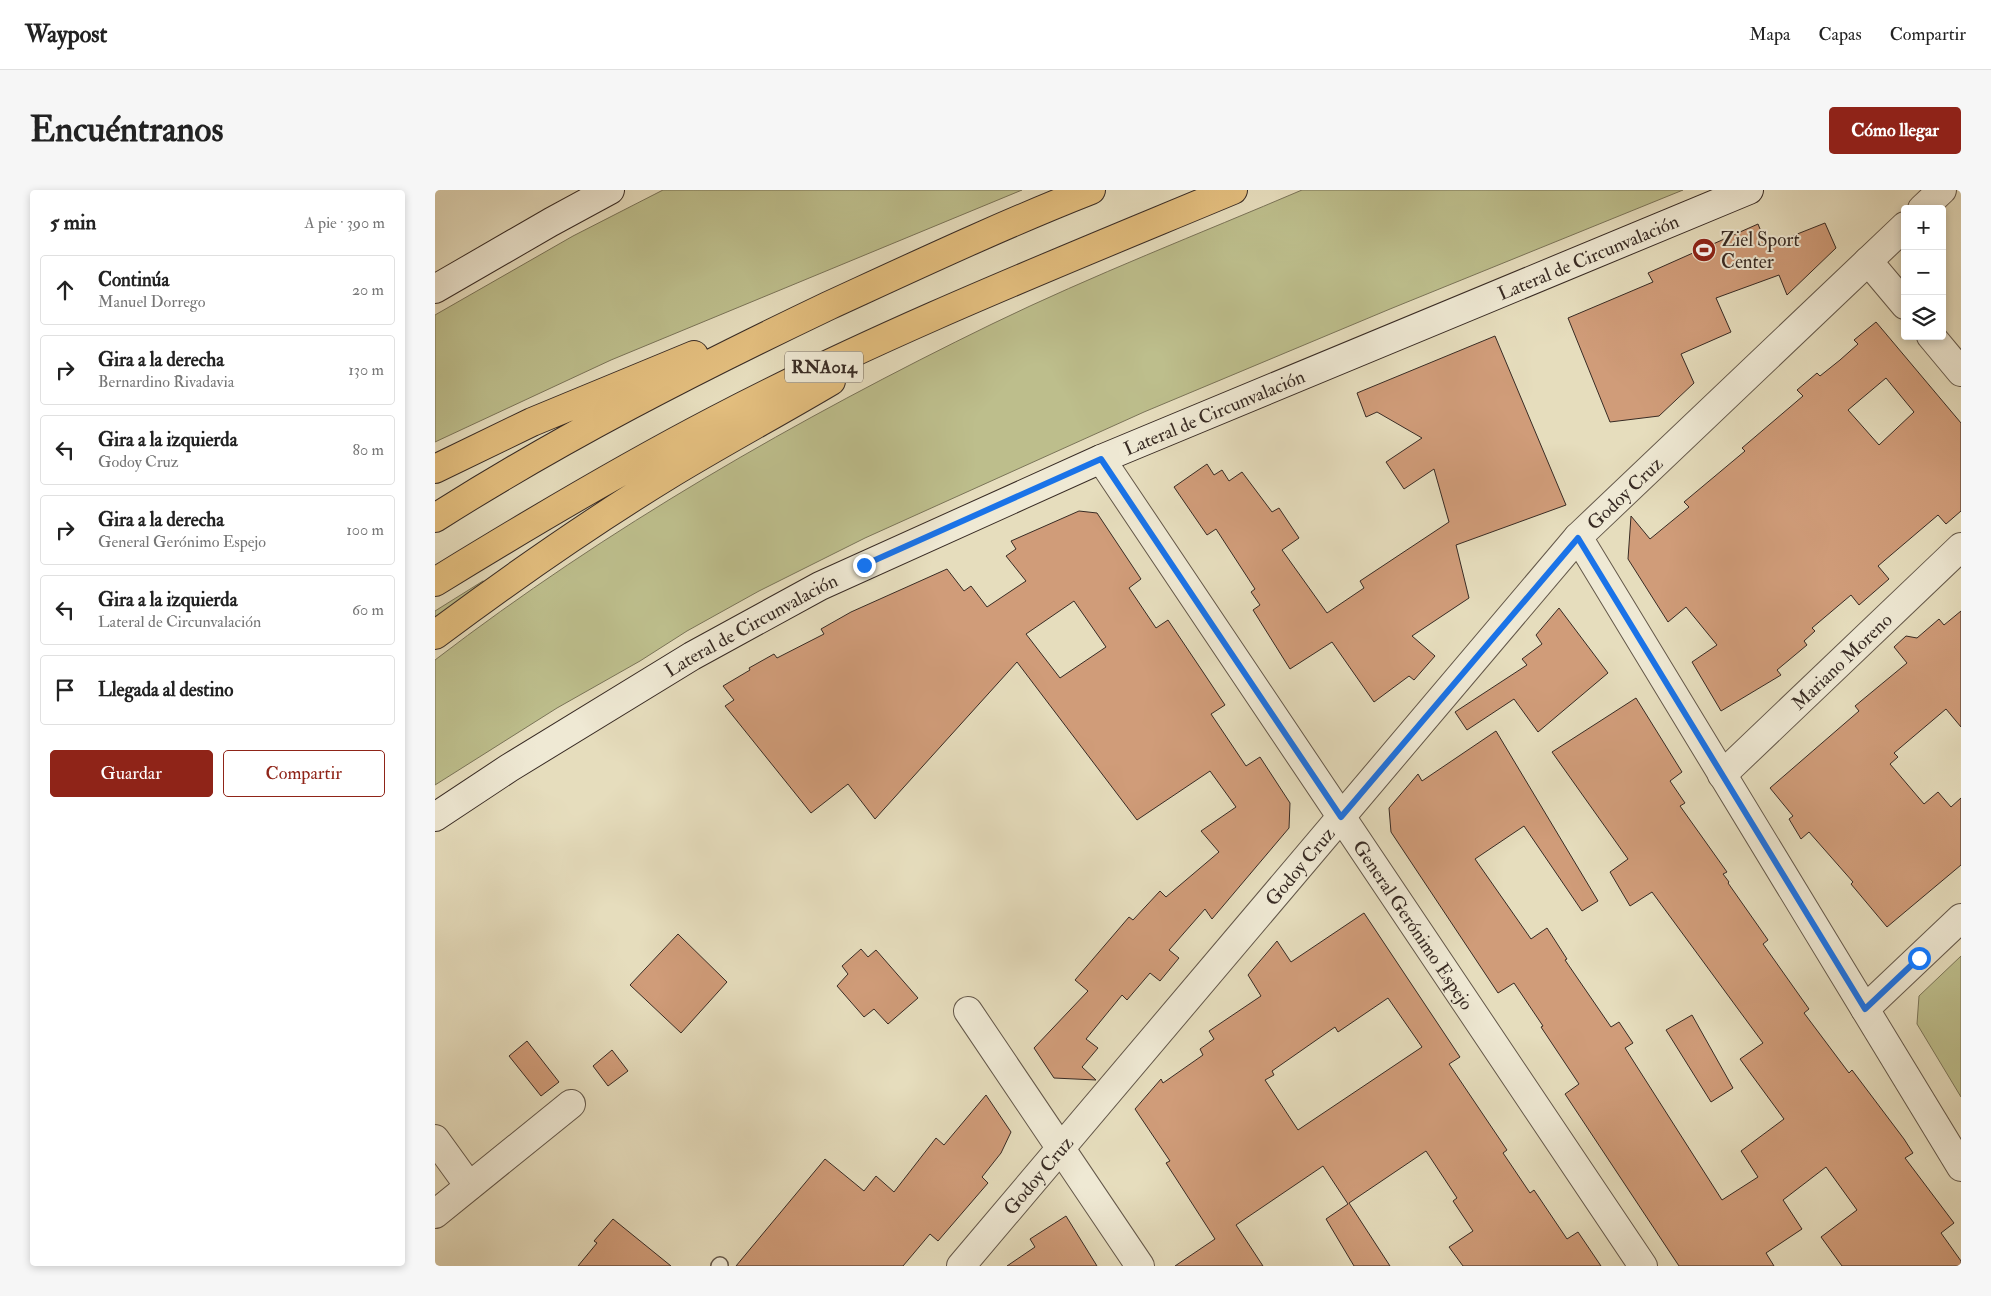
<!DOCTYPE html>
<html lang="es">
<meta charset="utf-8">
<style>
body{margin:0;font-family:"IM FELL Double Pica",serif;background:#f6f6f6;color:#222}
.controls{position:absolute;right:15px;top:15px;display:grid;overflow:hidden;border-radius:5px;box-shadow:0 2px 8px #0003}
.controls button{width:45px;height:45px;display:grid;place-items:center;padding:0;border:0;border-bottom:1px solid #e0e0e0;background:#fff;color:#222;font:25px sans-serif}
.stop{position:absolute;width:15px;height:15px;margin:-11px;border:4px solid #1a73e8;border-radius:50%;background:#fff}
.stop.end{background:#1a73e8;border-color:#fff;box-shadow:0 1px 5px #0008}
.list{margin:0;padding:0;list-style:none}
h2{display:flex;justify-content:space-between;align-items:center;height:65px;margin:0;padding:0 20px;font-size:21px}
h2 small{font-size:16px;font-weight:400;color:#767676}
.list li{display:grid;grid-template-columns:32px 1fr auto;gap:15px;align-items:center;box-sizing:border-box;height:70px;margin:0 10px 10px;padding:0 10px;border:1px solid #e0e0e0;border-radius:5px}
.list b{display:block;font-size:19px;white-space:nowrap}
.list p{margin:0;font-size:16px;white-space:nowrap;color:#767676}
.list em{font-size:16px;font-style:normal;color:#767676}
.actions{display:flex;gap:10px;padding:15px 20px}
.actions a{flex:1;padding:11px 0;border:1px solid #8f2418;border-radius:5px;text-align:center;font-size:18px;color:#8f2418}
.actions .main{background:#8f2418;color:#fff}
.icon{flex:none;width:28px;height:28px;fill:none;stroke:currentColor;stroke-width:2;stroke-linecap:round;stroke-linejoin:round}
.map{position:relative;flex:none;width:1526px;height:1076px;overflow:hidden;border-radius:5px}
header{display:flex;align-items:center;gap:30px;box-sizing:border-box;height:70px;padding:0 25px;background:#fff;border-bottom:1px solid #e0e0e0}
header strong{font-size:24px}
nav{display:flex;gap:28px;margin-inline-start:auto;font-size:18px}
.intro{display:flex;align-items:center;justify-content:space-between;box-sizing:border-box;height:120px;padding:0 30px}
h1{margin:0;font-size:35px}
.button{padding:12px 22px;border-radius:5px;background:#8f2418;color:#fff;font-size:18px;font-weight:700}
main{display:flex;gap:30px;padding:0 30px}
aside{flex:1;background:#fff;border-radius:5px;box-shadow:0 2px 8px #0003}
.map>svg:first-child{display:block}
.green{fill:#bdbe8c;stroke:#7a7458}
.building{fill:#d09c79;stroke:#382b24;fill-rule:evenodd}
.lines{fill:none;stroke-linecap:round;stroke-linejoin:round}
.lane-casing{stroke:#64584a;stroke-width:18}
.street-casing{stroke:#64584a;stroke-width:30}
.secondary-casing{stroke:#382b24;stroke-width:30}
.highway-casing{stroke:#382b24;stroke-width:30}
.lane{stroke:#efe9d4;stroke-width:15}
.street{stroke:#efe9d4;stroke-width:28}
.secondary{stroke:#efe9d4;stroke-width:28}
.highway{stroke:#e3be7e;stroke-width:28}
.route{stroke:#1a73e8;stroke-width:6}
.labels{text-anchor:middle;stroke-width:4;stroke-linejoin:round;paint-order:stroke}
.shield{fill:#efe9d4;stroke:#6f6459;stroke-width:1}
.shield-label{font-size:18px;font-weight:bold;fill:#382b24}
.poi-label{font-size:19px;fill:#382b24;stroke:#efe9d4;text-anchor:start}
.street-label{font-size:19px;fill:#382b24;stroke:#efe9d4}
</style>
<header>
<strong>Waypost</strong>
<nav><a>Mapa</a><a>Capas</a><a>Compartir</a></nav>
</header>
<div class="intro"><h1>Encuéntranos</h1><a class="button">Cómo llegar</a></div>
<main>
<aside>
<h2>5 min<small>A pie · 390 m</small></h2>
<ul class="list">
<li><svg class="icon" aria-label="ahead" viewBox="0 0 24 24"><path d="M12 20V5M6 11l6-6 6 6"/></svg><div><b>Continúa</b><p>Manuel Dorrego</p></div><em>20 m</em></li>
<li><svg class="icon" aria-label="right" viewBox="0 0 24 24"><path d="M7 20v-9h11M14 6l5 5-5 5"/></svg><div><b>Gira a la derecha</b><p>Bernardino Rivadavia</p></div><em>130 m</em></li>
<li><svg class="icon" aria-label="left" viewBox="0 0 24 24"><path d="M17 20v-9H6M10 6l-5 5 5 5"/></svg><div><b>Gira a la izquierda</b><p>Godoy Cruz</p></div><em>80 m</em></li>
<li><svg class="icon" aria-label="right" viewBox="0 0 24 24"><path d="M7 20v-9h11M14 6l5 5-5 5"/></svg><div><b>Gira a la derecha</b><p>General Gerónimo Espejo</p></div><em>100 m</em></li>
<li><svg class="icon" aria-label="left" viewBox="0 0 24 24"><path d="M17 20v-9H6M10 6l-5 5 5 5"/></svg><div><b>Gira a la izquierda</b><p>Lateral de Circunvalación</p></div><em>60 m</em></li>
<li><svg class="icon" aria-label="arrive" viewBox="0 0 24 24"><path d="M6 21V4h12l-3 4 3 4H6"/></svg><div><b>Llegada al destino</b></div></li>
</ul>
<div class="actions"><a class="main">Guardar</a><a>Compartir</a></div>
</aside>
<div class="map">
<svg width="1526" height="1076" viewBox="0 0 1526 1076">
<rect width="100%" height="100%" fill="#e6ddbd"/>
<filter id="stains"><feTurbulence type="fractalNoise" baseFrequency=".004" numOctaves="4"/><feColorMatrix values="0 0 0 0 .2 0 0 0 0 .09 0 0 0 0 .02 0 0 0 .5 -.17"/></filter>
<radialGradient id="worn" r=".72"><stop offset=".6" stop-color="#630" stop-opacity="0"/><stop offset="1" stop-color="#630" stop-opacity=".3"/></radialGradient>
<path class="green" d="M 228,0 L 587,0 L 176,170 L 0,252 L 0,125 L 138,46 Z
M 867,0 L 1248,0 L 955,119 L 709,222 L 430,348 L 324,401 L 252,441 L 205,471 L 122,518 L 0,595 L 0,470 C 172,338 362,229 557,134 C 658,85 764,44 867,0 Z
M 48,391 L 50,392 L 0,432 L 0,421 Z
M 1526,766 L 1526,907 L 1482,834 L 1484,806 Z"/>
<path class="building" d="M 1390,33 L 1401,58 L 1352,105 L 1344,85 L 1281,108 L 1296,142 L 1246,164 L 1259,193 L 1224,226 L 1175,232 L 1133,128 L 1218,92 L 1213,83 L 1323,34 L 1332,56 Z
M 1441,132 L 1526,233 L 1526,321 L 1511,334 L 1503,325 L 1443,376 L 1454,389 L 1424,415 L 1416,405 L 1377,438 L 1380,441 L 1369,451 L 1372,455 L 1342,480 L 1346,485 L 1286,521 L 1257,472 L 1282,455 L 1251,417 L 1233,432 L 1193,369 L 1196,326 L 1215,349 L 1254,317 L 1249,312 L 1310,261 L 1307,258 L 1368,206 L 1362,200 L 1382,183 L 1385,186 L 1405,170 L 1423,154 L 1419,150 ZM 1451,188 L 1479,222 L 1444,255 L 1413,220 Z
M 1060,146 L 1131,315 L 1021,355 L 1034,408 L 977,446 L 1000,466 L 979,490 L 974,486 L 939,512 L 897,452 L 855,479 L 818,420 L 825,415 L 816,402 L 820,399 L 781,339 L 772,345 L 739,297 L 772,274 L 779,285 L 787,280 L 794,291 L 807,282 L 837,322 L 844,318 L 864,348 L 847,360 L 892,423 L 929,398 L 925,391 L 1014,332 L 999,279 L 969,299 L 951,272 L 987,248 L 942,222 L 931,227 L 922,203 Z
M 644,321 L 662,323 L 706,389 L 694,398 L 721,438 L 733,430 L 768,482 L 790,515 L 776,524 L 811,576 L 825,567 L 855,613 L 854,638 L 777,729 L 770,719 L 734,760 L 744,768 L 725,791 L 715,783 L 692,810 L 687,805 L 651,849 L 663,858 L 647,877 L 661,890 L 619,888 L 599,858 L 653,801 L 640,790 L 694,727 L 698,730 L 725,701 L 731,707 L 784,662 L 766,641 L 801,617 L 775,581 L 702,630 L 582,472 L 440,629 L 413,594 L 376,623 L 290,516 L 299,510 L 288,496 L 315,480 L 314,478 L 339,464 L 342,468 L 389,444 L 386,439 L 416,422 L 512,379 L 529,401 L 536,396 L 552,417 L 591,391 L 571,366 L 581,359 L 576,351 ZM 639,411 L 671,457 L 625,488 L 591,444 Z
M 1124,418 L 1173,483 L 1103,542 L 1079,509 L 1032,540 L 1020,522 L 1092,475 L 1087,469 L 1107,454 L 1101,445 Z
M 1526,421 L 1526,537 L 1511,519 L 1459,563 L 1463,567 L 1455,574 L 1489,614 L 1503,602 L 1516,617 L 1526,608 L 1526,675 L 1452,737 L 1416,694 L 1418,692 L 1374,642 L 1366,649 L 1354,629 L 1358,626 L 1335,598 L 1424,521 L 1420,516 L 1472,473 L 1459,457 L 1471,446 L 1482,448 L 1504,429 L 1509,435 Z
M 1201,508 L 1247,582 L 1235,591 L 1250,613 L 1245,616 L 1292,682 L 1288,684 L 1294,692 L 1293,693 L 1333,750 L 1328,754 L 1374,819 L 1369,823 L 1414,883 L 1417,880 L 1469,949 L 1478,963 L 1470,968 L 1519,1033 L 1506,1043 L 1526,1071 L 1526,1076 L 1407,1076 L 1386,1047 L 1422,1020 L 1391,977 L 1348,1010 L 1367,1039 L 1331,1063 L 1339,1076 L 1244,1076 L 1130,904 L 1144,894 L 1106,837 L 1108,836 L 1079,793 L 1063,803 L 956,642 L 954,618 L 983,584 L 987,591 L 1061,541 L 1163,711 L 1147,721 L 1089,636 L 1040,669 L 1096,749 L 1112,738 L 1132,769 L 1130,770 L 1176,837 L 1184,832 L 1198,853 L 1190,858 L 1287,1010 L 1323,987 L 1306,961 L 1349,929 L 1305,869 L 1328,853 L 1217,702 L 1195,716 L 1175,682 L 1193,669 L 1117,562 Z
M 929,723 L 1025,867 L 1014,874 L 1072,960 L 1068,963 L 1095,1003 L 1099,1000 L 1132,1049 L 1143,1042 L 1166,1076 L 1028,1076 L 1014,1057 L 1038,1041 L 1018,1011 L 1022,1008 L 991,961 L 914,1013 L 955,1076 L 919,1076 L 891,1029 L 913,1014 L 888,976 L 801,1035 L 828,1076 L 740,1076 L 780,1049 L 731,973 L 735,971 L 700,919 L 726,889 L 728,893 L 768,865 L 765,859 L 779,849 L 774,841 L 826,806 L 813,785 L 842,751 L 856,772 ZM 953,808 L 987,857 L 863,940 L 830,890 L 839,885 L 837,881 L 900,837 L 903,842 Z
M 243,744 L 292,792 L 246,843 L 195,795 Z
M 426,759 L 433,767 L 441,760 L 483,808 L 453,834 L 439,819 L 429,827 L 402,796 L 413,784 L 407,776 Z
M 1257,825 L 1298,898 L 1276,912 L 1231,840 Z
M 92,851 L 124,892 L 106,906 L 74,866 Z
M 177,860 L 193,881 L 173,896 L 158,876 Z
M 551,905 L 576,942 L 566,963 L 547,987 L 553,993 L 503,1051 L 495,1044 L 468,1076 L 301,1076 L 390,969 L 429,1001 L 441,986 L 459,1002 L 501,948 L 509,955 Z
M 631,1026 L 662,1076 L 572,1076 L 600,1057 L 595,1049 Z
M 178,1029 L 236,1076 L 143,1076 L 162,1053 L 159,1051 Z"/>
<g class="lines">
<g class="lane-casing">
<path id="lane" d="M 284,1076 L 285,1075"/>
</g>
<g class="street-casing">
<g id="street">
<path d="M 1487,19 L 1507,0"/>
<path d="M 1433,71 L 1470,115"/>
<path d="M 1496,146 L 1526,182"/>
<path id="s1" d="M 666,269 L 1208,1076"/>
<path d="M 1143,347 L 1526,977"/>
<path id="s2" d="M 1287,585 L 1526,357"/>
<path d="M 1430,819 L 1526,728"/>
<path d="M 533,821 L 705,1076"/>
<path d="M 0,949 L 34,996"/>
<path d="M 0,1024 L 136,914"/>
<path id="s3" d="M 526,1076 L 1143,347 L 1470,36"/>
</g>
</g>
<g class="secondary-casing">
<g id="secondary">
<path d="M 0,99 L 116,32 L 175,0"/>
<path id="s4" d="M 0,627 L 74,578 L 257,466 L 385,396 L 666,269 L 1314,0"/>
</g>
</g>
<g class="highway-casing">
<path id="highway" d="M 0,279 L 97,232 L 259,165
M 0,328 C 126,248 259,180 393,116 C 480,76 567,35 656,0
M 0,392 C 91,336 183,281 279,231 C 447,143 623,73 798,0
M 0,445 C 75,389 152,335 232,286 C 286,253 342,223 396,191"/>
</g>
<use href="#lane" class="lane"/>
<use href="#street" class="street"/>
<use href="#secondary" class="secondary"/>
<use href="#highway" class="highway"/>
</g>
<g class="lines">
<path class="route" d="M 429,375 L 666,269 L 906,627 L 1143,348 L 1430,819 L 1484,768"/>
</g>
<defs>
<g id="stadium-disc" transform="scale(1.25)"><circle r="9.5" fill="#8f2418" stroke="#efe9d4"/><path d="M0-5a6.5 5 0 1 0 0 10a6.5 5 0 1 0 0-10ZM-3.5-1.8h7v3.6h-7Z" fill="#fff"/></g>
</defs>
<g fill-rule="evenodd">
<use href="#stadium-disc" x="1269" y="60"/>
</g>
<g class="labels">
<rect class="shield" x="350" y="161.5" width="78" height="31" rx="4"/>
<g class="shield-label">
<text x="389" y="183">RNA014</text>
</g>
<g class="poi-label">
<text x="1286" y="56">Ziel Sport<tspan x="1286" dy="22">Center</tspan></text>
</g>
<g class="street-label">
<text dy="7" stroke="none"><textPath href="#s4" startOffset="1285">Lateral de Circunvalación</textPath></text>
<text dy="7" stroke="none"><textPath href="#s4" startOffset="880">Lateral de Circunvalación</textPath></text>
<text dy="7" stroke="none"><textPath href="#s3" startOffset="1019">Godoy Cruz</textPath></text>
<text dy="7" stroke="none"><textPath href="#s4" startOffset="370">Lateral de Circunvalación</textPath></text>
<text dy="7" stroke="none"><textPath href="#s2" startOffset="165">Mariano Moreno</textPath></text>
<text dy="7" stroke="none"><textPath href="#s3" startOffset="524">Godoy Cruz</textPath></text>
<text dy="7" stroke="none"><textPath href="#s1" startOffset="561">General Gerónimo Espejo</textPath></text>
<text dy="7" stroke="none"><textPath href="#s3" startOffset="119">Godoy Cruz</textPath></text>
</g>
</g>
<rect width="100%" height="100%" filter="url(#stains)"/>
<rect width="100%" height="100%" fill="url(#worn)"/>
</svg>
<div class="controls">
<button>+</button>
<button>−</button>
<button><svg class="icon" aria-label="layers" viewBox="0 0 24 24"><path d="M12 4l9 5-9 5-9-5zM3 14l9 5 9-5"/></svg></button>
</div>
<div class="stop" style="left:1484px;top:768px"></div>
<div class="stop end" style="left:429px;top:375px"></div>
</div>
</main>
